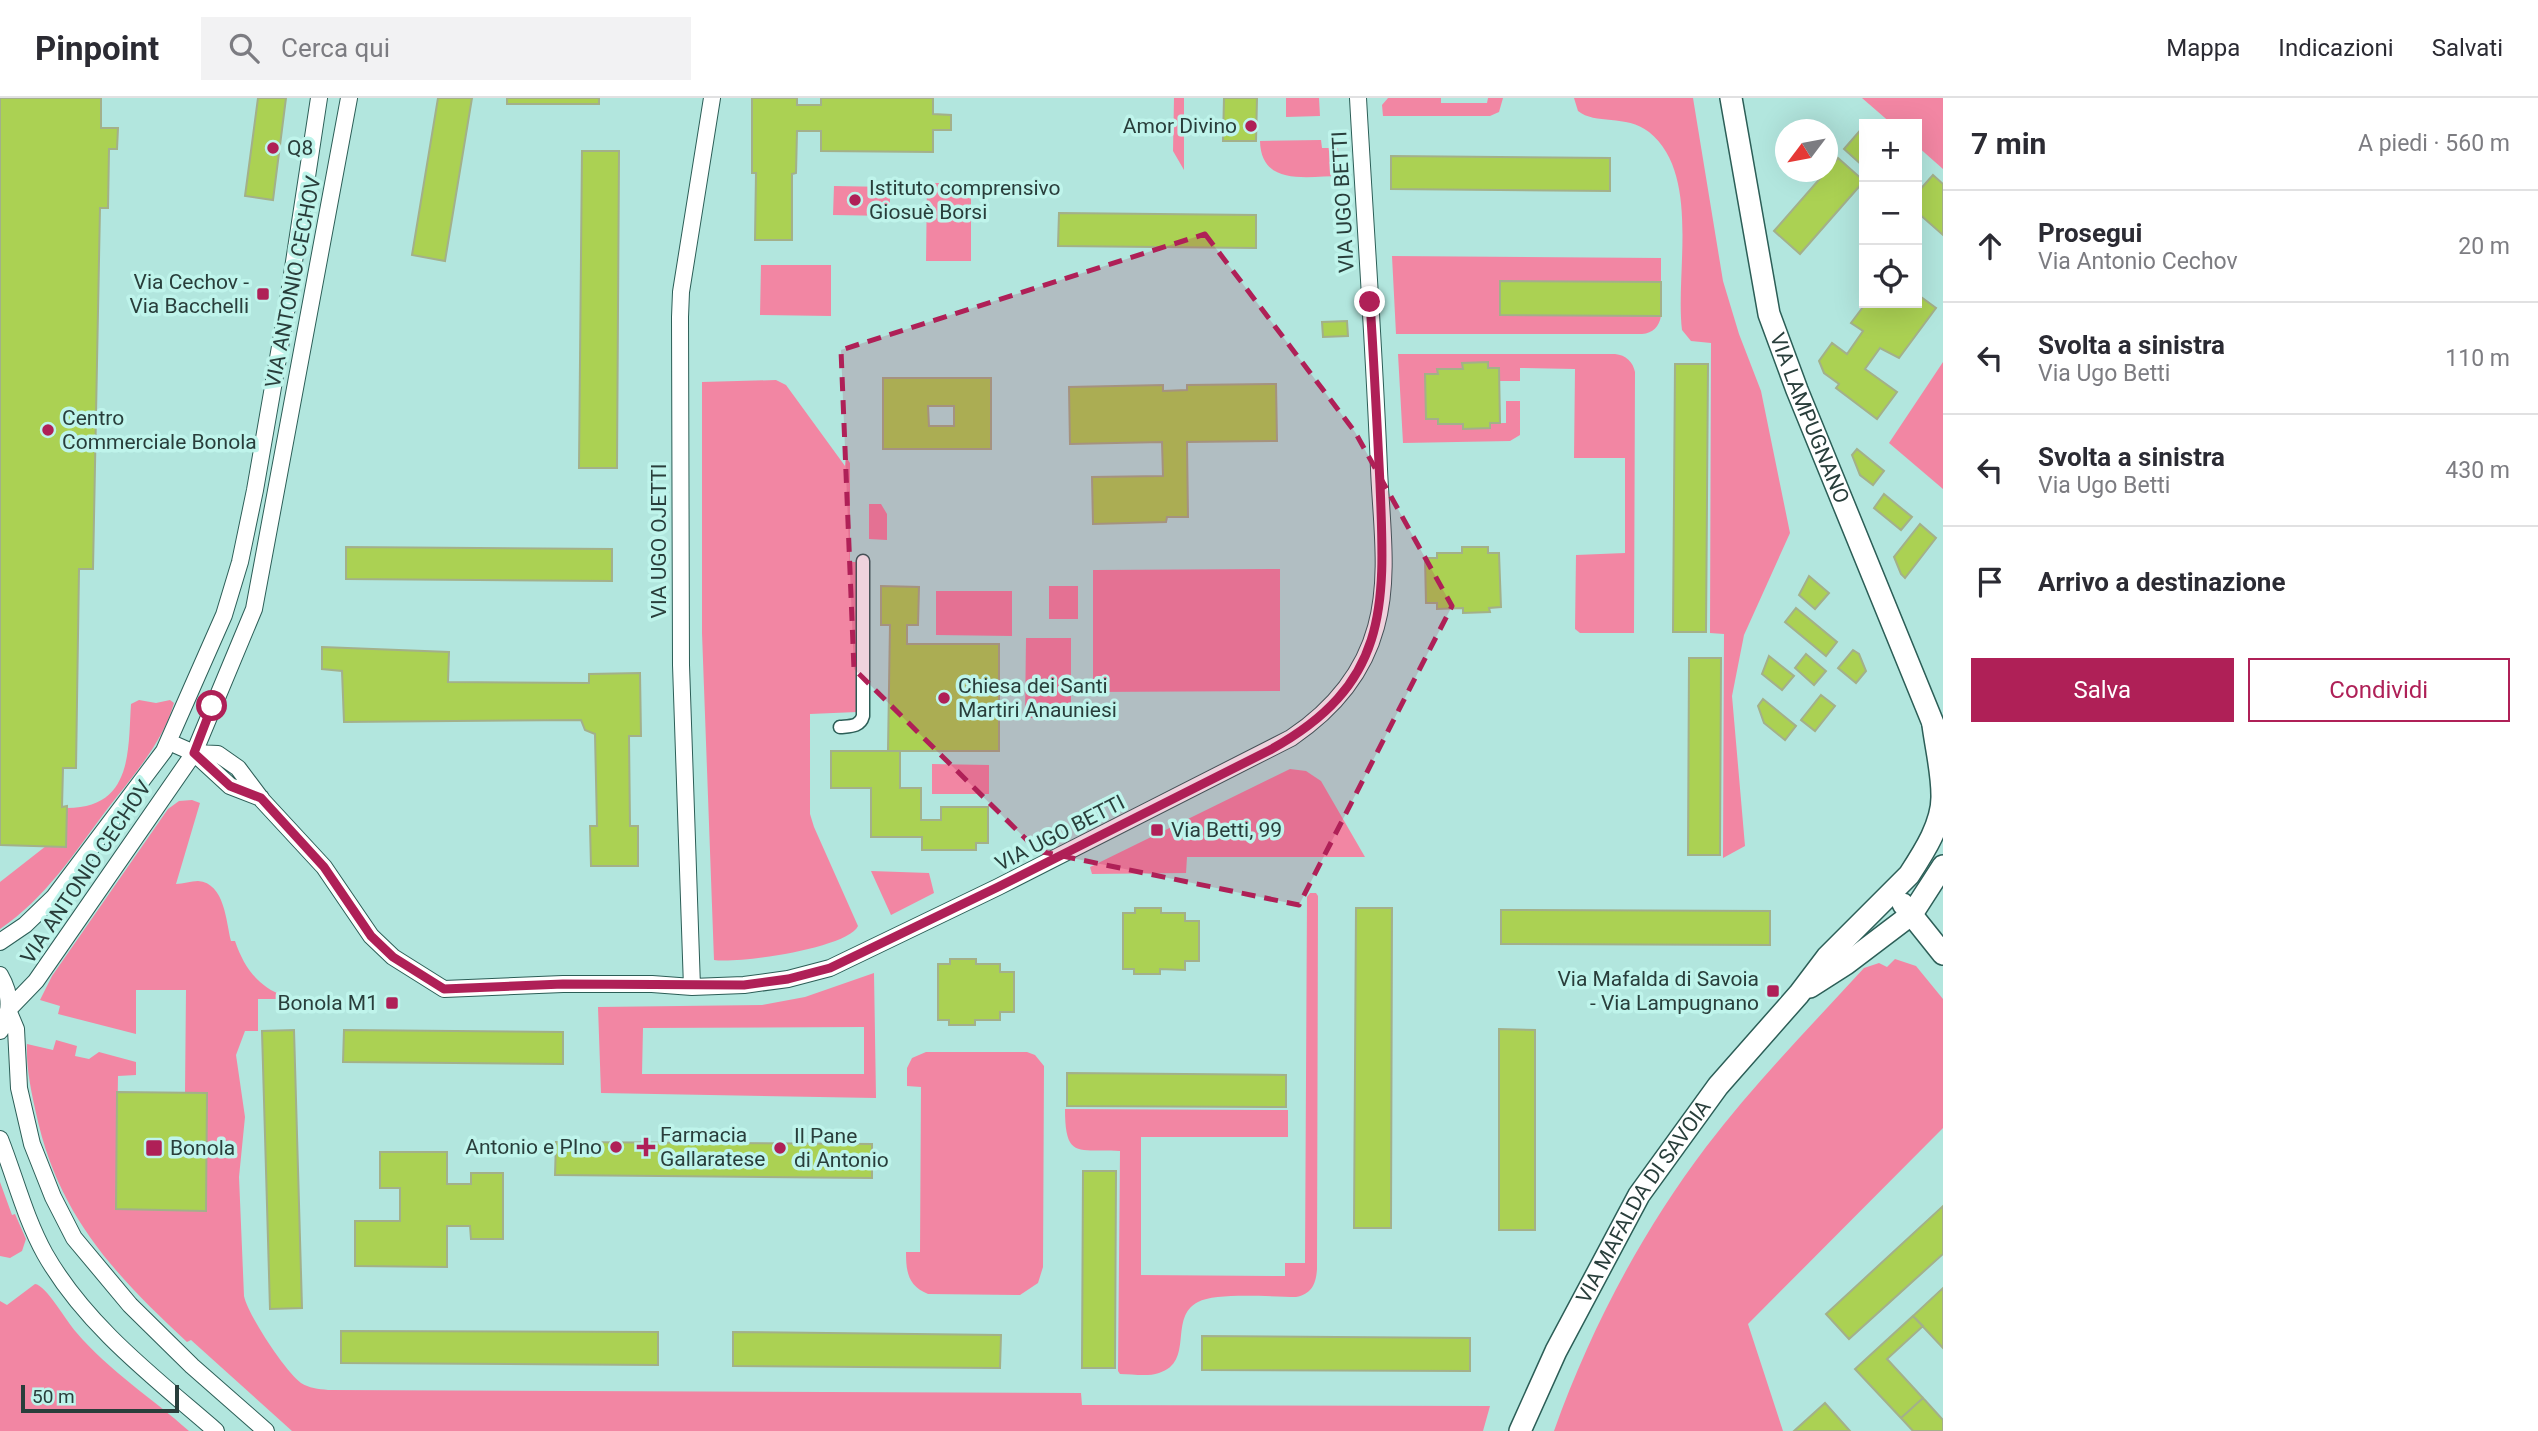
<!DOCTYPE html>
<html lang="it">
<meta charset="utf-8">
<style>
body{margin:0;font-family:Roboto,sans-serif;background:#f2f2f3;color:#2b2b33}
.controls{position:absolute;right:21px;top:21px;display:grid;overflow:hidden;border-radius:0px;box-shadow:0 7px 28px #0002}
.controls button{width:63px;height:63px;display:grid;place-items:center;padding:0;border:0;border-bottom:2px solid #e1e1e2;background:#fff;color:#2b2b33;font:35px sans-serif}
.compass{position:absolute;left:1775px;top:21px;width:63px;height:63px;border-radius:50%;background:#fff;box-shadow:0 7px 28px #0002;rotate:238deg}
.scale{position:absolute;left:21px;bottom:18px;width:158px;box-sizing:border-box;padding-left:7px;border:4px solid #293e3b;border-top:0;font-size:19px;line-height:24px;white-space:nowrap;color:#293e3b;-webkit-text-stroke:5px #bff4eb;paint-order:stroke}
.stop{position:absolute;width:21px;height:21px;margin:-16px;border:5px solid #af2057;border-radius:50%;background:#fff}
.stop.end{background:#af2057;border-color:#fff;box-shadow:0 2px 7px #0008}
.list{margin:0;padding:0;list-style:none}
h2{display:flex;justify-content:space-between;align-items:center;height:91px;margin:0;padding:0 28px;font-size:30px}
h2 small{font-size:23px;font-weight:400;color:#7c7c81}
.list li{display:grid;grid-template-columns:46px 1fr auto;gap:21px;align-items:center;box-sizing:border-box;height:112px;padding:0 28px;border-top:2px solid #e1e1e2}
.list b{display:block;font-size:26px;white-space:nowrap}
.list p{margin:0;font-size:23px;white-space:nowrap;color:#7c7c81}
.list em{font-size:23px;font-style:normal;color:#7c7c81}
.actions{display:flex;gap:14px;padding:21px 28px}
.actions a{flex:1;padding:16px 0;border:2px solid #af2057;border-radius:0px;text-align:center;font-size:24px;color:#af2057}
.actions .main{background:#af2057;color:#fff}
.icon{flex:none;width:38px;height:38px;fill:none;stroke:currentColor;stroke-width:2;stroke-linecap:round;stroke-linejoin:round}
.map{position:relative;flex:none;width:1943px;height:1333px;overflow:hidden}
header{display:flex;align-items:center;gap:42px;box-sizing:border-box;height:98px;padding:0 35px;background:#fff;border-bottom:2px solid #e1e1e2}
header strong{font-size:33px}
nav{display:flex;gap:38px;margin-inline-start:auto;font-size:24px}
.search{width:490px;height:63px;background:#f2f2f3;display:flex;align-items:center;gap:18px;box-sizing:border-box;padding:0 24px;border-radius:0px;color:#7c7c81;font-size:26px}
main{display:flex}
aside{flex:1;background:#fff}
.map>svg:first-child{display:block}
.green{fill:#f286a3;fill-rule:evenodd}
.building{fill:#abd153;stroke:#a3b08a;stroke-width:2;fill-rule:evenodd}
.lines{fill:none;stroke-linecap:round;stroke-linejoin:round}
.pedestrian-casing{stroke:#2c5e57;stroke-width:15}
.minor-casing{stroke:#2c5e57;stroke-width:18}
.tertiary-casing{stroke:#2c5e57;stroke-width:24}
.pedestrian{stroke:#fff;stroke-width:12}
.minor{stroke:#fff;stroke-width:16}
.tertiary{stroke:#fff;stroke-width:21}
.route{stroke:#af2057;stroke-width:9}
.marked{fill:#af2057;fill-opacity:0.2;stroke:#af2057;stroke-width:5;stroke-dasharray:14 9;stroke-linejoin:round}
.poi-dot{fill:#af2057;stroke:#bff4eb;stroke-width:2.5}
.labels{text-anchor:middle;stroke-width:7;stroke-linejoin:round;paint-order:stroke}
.poi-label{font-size:21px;fill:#293e3b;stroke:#bff4eb;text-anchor:start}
.street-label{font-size:21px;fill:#293e3b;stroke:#bff4eb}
</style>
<header>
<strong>Pinpoint</strong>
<div class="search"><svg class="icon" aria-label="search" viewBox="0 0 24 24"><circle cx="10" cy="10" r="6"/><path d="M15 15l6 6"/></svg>Cerca qui</div>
<nav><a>Mappa</a><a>Indicazioni</a><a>Salvati</a></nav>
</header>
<main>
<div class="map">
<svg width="1943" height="1333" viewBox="0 0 1943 1333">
<rect width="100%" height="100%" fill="#b2e6de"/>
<path class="green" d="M 1174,0 L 1184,0 L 1184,72 L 1173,53 Z
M 1286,0 L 1319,0 L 1320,18 L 1286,19 Z
M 1388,0 L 1441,0 L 1441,5 L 1487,5 L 1488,0 L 1503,0 L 1499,14 L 1490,18 L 1383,18 L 1382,7 Z
M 1574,0 L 1693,0 L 1723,183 L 1739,236 L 1761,293 L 1790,435 L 1744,537 L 1732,598 L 1745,748 L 1723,760 L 1724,536 L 1710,535 L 1711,245 L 1691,243 L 1682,232 C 1675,174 1701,76 1649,34 C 1626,16 1595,27 1578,13 Z
M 1862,0 L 1943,0 L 1943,71 L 1917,48 L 1917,26 L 1892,26 Z
M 1321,42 L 1322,50 L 1338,50 L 1340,78 C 1308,78 1261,89 1260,43 Z
M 927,85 L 971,85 L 971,163 L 926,163 Z
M 834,88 L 890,89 L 890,118 L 833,117 Z
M 1392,158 L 1661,160 L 1661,184 L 1500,217 L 1661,218 C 1659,229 1653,235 1642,236 L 1396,236 Z
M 761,167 L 831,167 L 831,218 L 760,217 Z
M 1398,256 L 1615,256 C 1626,257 1633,264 1635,274 L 1634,535 L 1580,535 L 1575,531 L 1576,457 L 1625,455 L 1625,360 L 1574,360 L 1575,271 L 1520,270 L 1520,283 L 1500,283 L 1499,271 L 1488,270 L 1488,264 L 1462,265 L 1463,271 L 1438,271 L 1438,276 L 1426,276 L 1426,321 L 1438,321 L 1438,326 L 1463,326 L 1464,331 L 1489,330 L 1490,325 L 1506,325 L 1506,303 L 1520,303 L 1520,337 L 1510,343 L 1403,345 Z
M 1943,264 L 1943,391 L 1889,345 Z
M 776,282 L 786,287 L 845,368 L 846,359 L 850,365 L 850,464 L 858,464 L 857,614 L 810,616 L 810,716 L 814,729 L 858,828 C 848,850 738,866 714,862 L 702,535 L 702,284 Z
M 869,406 L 881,406 L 887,416 L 887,442 L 869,441 Z
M 1280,471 L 1280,593 L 1093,594 L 1093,472 Z
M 1049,488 L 1078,488 L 1078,521 L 1049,521 Z
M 936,493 L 1012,493 L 1012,538 L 936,537 Z
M 1026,540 L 1071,540 L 1071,620 L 1025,620 Z
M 139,602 L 156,605 L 170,602 L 174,605 C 163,644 133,678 108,710 C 75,754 46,800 0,831 L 0,784 L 46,748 L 66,749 L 67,710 C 133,710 128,652 131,606 Z
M 932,666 L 989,667 L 989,696 L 932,696 Z
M 1290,671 L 1306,673 L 1321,683 L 1365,759 L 1187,759 L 1186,775 L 1092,776 L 1090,769 Z
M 192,702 L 200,705 L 176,786 C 183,786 191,783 198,783 C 225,785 226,824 231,843 L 235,843 C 244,869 257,888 284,898 L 284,901 L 258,901 L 258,933 L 245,933 L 236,957 L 245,1019 L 239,1079 L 244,1198 C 248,1217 285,1273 301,1285 C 309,1290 318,1291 328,1292 L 1081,1295 L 1082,1307 L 1490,1308 L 1483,1333 L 292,1333 L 191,1242 L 187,1244 C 113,1175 58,1117 36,1015 C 31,992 26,970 27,946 L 53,952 L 56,942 L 77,948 L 75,958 L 89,961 L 99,954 L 136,964 L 136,977 L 118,978 L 116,1111 L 206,1112 L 207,995 L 185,995 L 186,892 L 136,892 L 136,936 L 58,916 L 60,908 L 40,902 L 52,878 L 168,711 L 179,703 Z
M 871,773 L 929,775 L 934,795 L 891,817 Z
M 1310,795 L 1316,795 L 1318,798 L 1317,1171 C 1316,1187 1311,1196 1296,1199 C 1273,1199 1216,1194 1198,1204 C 1168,1219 1195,1264 1159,1275 C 1147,1279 1133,1276 1120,1276 L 1118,1273 L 1120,1053 C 1079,1050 1065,1063 1065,1011 L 1288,1012 L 1288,1039 L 1141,1039 L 1141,1177 L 1285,1178 L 1285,1165 L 1305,1165 L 1307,799 Z
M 1895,861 L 1916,868 L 1943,901 L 1943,1030 L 1748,1226 L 1783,1333 L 1554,1333 C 1590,1232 1641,1135 1706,1049 C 1754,986 1810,929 1864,870 L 1879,865 L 1887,869 Z
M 874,875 L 876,1000 L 601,995 L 598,909 L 762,907 L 805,899 ZM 864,929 L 864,976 L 642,976 L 643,930 Z
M 926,954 L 1027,954 L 1035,957 L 1044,968 L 1043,1169 L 1038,1185 L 1020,1197 L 928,1196 C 908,1188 906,1174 906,1154 L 920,1154 L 921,989 L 907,988 L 907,970 L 912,960 Z
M 0,1084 L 12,1117 L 15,1116 L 26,1141 L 22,1153 L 10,1160 L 0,1158 Z
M 35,1186 C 46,1187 67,1224 76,1234 C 109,1273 152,1300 189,1333 L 0,1333 L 0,1203 L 7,1207 Z"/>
<path class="building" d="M 0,0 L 101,0 L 101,30 L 118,30 L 117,51 L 109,51 L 108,110 L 100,110 L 93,471 L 79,471 L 76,670 L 63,670 L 62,709 L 67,708 L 66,749 L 0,747 Z
M 258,0 L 286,0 L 273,102 L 245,98 Z
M 438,0 L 472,0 L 445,163 L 412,157 Z
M 507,0 L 599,0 L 599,6 L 507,6 Z
M 752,0 L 797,0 L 797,7 L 821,7 L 821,0 L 933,0 L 933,16 L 951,17 L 951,32 L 933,32 L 933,54 L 821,53 L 821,33 L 797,33 L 796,75 L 792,76 L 792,142 L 755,142 L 756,75 L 752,75 Z
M 1224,0 L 1257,0 L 1256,43 L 1223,43 Z
M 1864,28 L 1864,69 L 1844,51 Z
M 582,53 L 619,53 L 617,370 L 579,370 Z
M 1391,58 L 1610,60 L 1610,93 L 1391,91 Z
M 1838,60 L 1864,83 L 1800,156 L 1774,133 Z
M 1933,77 L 1943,86 L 1943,137 L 1917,114 L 1917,95 Z
M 1059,115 L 1256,117 L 1256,150 L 1058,148 Z
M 1500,183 L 1661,184 L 1661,218 L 1500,217 Z
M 1917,196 L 1936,210 L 1899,260 L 1880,250 L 1865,271 L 1897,294 L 1877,321 L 1836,290 L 1839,286 L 1824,275 L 1819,263 L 1832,245 L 1847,256 L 1863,233 L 1851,225 L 1866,205 L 1917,205 Z
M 1347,223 L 1348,238 L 1323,239 L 1322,224 Z
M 1488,264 L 1488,270 L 1499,270 L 1500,325 L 1490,325 L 1490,330 L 1463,331 L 1463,326 L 1438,326 L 1438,321 L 1426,321 L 1425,276 L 1438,276 L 1437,271 L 1463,271 L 1462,265 Z
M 1675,266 L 1708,266 L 1706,534 L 1673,534 Z
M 883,280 L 991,280 L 991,351 L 883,351 ZM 928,308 L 954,308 L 954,328 L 929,328 Z
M 1276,286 L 1277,343 L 1187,344 L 1188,419 L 1167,419 L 1166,424 L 1093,426 L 1092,379 L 1163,378 L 1162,344 L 1070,346 L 1069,289 L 1163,287 L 1163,293 L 1187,292 L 1187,287 Z
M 1857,351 L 1884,373 L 1873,387 L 1860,377 L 1852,357 Z
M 1884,396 L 1912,419 L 1901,432 L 1874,410 Z
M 1920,426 L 1936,440 L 1905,480 L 1901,476 L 1894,459 Z
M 346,449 L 612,451 L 612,483 L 346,481 Z
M 1462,449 L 1488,449 L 1488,455 L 1499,455 L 1501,509 L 1489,510 L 1490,514 L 1463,515 L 1463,510 L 1437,511 L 1437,505 L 1426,505 L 1425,460 L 1437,460 L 1437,455 L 1462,455 Z
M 1809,478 L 1829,495 L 1815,511 L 1799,497 Z
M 881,488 L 919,489 L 918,527 L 907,527 L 907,546 L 999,546 L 999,653 L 888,653 L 890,527 L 881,527 Z
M 1796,510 L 1837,544 L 1826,558 L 1785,524 Z
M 322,549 L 449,554 L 448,584 L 589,585 L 589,576 L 640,575 L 641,638 L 629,638 L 630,728 L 638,728 L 638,768 L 591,768 L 590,728 L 597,728 L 595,636 L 585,632 L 581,622 L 344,624 L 342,573 L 322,571 Z
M 1853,552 L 1859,556 L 1866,573 L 1856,585 L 1838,570 Z
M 1806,556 L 1826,573 L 1814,587 L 1795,570 Z
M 1769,558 L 1794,578 L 1782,592 L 1762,576 Z
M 1689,560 L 1721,560 L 1720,757 L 1688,757 Z
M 1821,597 L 1835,608 L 1815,633 L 1801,622 Z
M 1763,601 L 1796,628 L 1785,642 L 1764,625 L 1758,608 Z
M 831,653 L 900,653 L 900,690 L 921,690 L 921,722 L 941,722 L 941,709 L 988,709 L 988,745 L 976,745 L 976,752 L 922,752 L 922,739 L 871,739 L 871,690 L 831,690 Z
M 1135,810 L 1161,810 L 1161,815 L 1185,815 L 1185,823 L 1199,823 L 1199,863 L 1185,863 L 1185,872 L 1160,871 L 1160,876 L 1134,876 L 1134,871 L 1123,871 L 1123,815 L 1135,815 Z
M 1356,810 L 1392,810 L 1391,1130 L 1354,1130 Z
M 1501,812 L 1770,813 L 1770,847 L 1501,846 Z
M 950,861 L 976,861 L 976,866 L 1000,866 L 1000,874 L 1014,874 L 1014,914 L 1000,914 L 1000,922 L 975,922 L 975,927 L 949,927 L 949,922 L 938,922 L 938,866 L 950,866 Z
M 1499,931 L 1535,932 L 1535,1132 L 1499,1132 Z
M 294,932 L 302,1210 L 270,1211 L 262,933 Z
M 344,932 L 563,934 L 563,966 L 343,964 Z
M 1067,975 L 1286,977 L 1286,1009 L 1067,1008 Z
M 117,994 L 207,995 L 206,1113 L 116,1111 Z
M 556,1044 L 872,1046 L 872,1080 L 555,1077 Z
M 380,1054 L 447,1054 L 447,1086 L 471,1086 L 471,1075 L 503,1075 L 503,1141 L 471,1141 L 470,1128 L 447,1128 L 447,1169 L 355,1168 L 355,1123 L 400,1123 L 400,1090 L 380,1090 Z
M 1083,1073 L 1116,1073 L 1115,1270 L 1082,1270 Z
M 1943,1108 L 1943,1156 L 1849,1241 L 1826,1216 Z
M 1943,1190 L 1943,1250 L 1913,1218 Z
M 1913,1218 L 1923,1228 L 1887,1261 L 1923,1300 L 1901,1320 L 1855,1271 Z
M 341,1233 L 658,1234 L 658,1267 L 341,1265 Z
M 733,1234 L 1001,1237 L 1000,1270 L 733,1268 Z
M 1202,1238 L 1470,1240 L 1470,1273 L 1202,1272 Z
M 1923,1300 L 1943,1322 L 1943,1333 L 1913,1333 L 1901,1320 Z
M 1825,1305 L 1850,1333 L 1794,1333 Z"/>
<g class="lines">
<g class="pedestrian-casing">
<path id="pedestrian" d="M 840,629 C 850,628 860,629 863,618 L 863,463"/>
</g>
<g class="minor-casing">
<path id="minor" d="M 169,644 L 194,655 L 230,688 L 261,700
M 194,655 L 218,656 L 238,670 L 262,702 L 324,769 L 371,838 L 393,859 L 444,891 L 563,886 L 652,886 L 692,889 L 744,887 L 788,881 L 830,870 L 998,789 L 1291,640 C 1331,613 1363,577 1376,529 C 1390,479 1381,422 1379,371 C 1374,247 1365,124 1358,0
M 0,844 L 25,827 L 54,799 L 164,653 L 224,517 L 240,464 L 255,392 L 288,203 L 319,0
M 0,877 C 11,896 12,915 0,933
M 692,889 L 681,567 L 680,219 L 681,194 L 712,0
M 8,912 L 36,883 L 194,655 L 254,511 L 349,0
M 8,912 L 16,931 L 19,990 L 32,1046 L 53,1099 L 74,1140 L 130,1207 L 192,1268 L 266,1333
M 0,1041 C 15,1079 25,1120 45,1156 C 86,1228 155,1280 216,1333"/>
</g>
<g class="tertiary-casing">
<g id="tertiary">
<path id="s1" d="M 1731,0 L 1769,216 L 1797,292 L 1939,640"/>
<path d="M 1903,806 L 1943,856"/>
<path d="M 1810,889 L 1846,866 L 1912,816 L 1943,768"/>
<path id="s2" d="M 1520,1333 L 1556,1253 L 1639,1097 L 1718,988 L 1799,896 L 1827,859 L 1909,777 C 1924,754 1943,725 1942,697 C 1942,674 1936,650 1933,627"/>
</g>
</g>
<use href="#pedestrian" class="pedestrian"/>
<use href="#minor" class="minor"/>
<use href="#tertiary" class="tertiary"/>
</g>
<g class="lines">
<path class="route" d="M 212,608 L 194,655 L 230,688 L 261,700 L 324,769 L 371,838 L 393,859 L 444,891 L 563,886 L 744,887 L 788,881 L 830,870 L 998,789 L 1270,652 C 1390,586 1385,508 1380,386 C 1377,325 1374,265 1370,204"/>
</g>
<path class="marked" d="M 1205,136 L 1355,334 L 1452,508 L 1299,807 L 1038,753 L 854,571 L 841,252 Z"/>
<g class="poi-dot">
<circle cx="1251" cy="28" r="7"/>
<circle cx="273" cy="50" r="7"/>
<circle cx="855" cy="102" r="7"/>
<rect x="256" y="189" width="14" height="14" rx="3.5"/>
<circle cx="48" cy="332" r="7"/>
<circle cx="944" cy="600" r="7"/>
<rect x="1150" y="725" width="14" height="14" rx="3.5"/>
<rect x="1766" y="886" width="14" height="14" rx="3.5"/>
<rect x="385" y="898" width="14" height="14" rx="3.5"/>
<circle cx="616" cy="1049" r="7"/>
<path d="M642.5 1038.5h7v7h7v7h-7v7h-7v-7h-7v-7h7z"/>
<rect x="145" y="1041" width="18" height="18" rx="3.5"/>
<circle cx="780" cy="1050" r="7"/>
</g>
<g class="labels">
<g class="poi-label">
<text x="1237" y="35" text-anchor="end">Amor Divino</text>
<text x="287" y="57">Q8</text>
<text x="869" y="97">Istituto comprensivo<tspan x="869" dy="24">Giosuè Borsi</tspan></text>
<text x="249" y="191" text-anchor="end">Via Cechov -<tspan x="249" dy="24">Via Bacchelli</tspan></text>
<text x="62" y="327">Centro<tspan x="62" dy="24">Commerciale Bonola</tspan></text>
<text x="958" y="595">Chiesa dei Santi<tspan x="958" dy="24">Martiri Anauniesi</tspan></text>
<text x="1171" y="739">Via Betti, 99</text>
<text x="1759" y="888" text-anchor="end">Via Mafalda di Savoia<tspan x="1759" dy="24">- Via Lampugnano</tspan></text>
<text x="378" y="912" text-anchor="end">Bonola M1</text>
<text x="660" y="1044">Farmacia<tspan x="660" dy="24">Gallaratese</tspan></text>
<text x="794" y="1045">Il Pane<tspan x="794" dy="24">di Antonio</tspan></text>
<text x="602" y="1056" text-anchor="end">Antonio e PIno</text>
<text x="170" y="1057">Bonola</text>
</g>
<g class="street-label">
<text transform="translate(1343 104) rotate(-93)" y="7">VIA UGO BETTI</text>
<text transform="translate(293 184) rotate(-79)" y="7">VIA ANTONIO CECHOV</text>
<text dy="7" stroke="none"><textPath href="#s1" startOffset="331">VIA LAMPUGNANO</textPath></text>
<text transform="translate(659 443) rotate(-90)" y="7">VIA UGO OJETTI</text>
<text transform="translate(1060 735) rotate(-27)" y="7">VIA UGO BETTI</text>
<text transform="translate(86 774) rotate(-56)" y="7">VIA ANTONIO CECHOV</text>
<text dy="7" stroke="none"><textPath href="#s2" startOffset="261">VIA MAFALDA DI SAVOIA</textPath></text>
</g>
</g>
</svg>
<div class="controls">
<button>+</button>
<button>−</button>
<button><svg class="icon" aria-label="locate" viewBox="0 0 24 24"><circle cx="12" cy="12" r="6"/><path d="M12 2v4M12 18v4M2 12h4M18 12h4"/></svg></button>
</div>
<svg class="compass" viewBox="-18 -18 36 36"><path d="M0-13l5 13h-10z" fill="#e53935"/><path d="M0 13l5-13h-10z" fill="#7c7c81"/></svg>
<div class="scale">50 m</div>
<div class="stop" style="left:212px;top:608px"></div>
<div class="stop end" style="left:1370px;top:204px"></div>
</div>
<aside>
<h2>7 min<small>A piedi · 560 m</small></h2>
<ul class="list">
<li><svg class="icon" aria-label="ahead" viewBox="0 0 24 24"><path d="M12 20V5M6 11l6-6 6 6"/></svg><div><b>Prosegui</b><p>Via Antonio Cechov</p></div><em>20 m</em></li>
<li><svg class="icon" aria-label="left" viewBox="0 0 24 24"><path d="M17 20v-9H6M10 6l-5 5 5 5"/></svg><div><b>Svolta a sinistra</b><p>Via Ugo Betti</p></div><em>110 m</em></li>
<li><svg class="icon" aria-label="left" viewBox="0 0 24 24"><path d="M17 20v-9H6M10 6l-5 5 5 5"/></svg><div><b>Svolta a sinistra</b><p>Via Ugo Betti</p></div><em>430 m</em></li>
<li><svg class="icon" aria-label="arrive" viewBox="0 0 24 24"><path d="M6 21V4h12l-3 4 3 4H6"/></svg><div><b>Arrivo a destinazione</b></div></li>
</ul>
<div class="actions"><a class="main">Salva</a><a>Condividi</a></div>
</aside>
</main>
